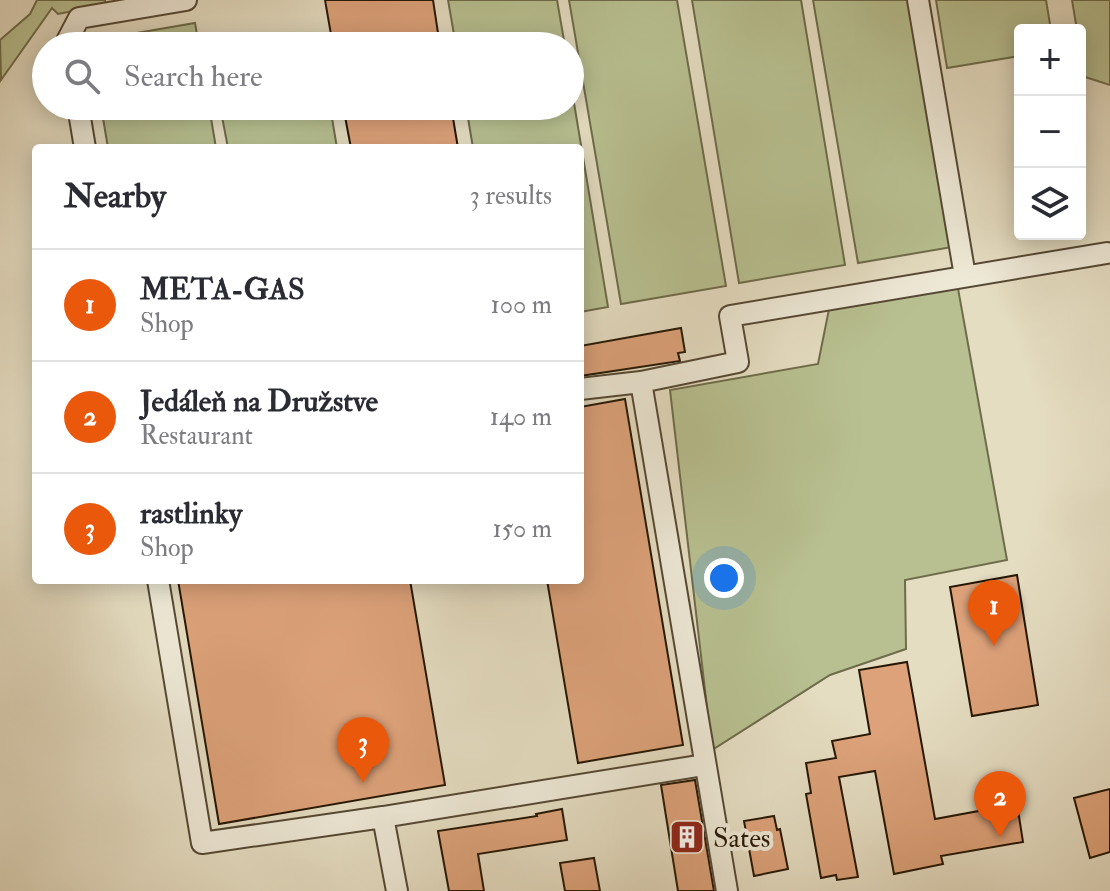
<!DOCTYPE html>
<meta charset="utf-8">
<style>
body{margin:0;font-family:"IM FELL Double Pica",serif;background:#f2f2f3;color:#2b2b33}
.controls{position:absolute;right:24px;top:24px;display:grid;overflow:hidden;border-radius:8px;box-shadow:0 4px 20px #0003}
.controls button{width:72px;height:72px;display:grid;place-items:center;padding:0;border:0;border-bottom:2px solid #e1e1e2;background:#fff;color:#2b2b33;font:40px sans-serif}
.you{position:absolute;left:724px;top:578px;width:28px;height:28px;margin:-20px;border:6px solid #fff;border-radius:50%;background:#1a73e8;box-shadow:0 0 0 12px #1a73e833}
.badge{display:grid;place-items:center;width:52px;height:52px;border-radius:50%;background:#ea580c;color:#fff;font-size:26px;font-weight:700}
.pin{position:absolute;translate:-50% -66px;filter:drop-shadow(0 2px 4px #0008)}
.pin::after{content:'';position:absolute;top:42px;width:28px;height:24px;background:inherit;clip-path:polygon(0 0,100% 0,50% 100%)}
.list{margin:0;padding:0;list-style:none}
h2{display:flex;justify-content:space-between;align-items:center;height:104px;margin:0;padding:0 32px;font-size:34px}
h2 small{font-size:26px;font-weight:400;color:#7c7c81}
.list li{display:grid;grid-template-columns:52px 1fr auto;gap:24px;align-items:center;box-sizing:border-box;height:112px;padding:0 32px;border-top:2px solid #e1e1e2}
.list b{display:block;font-size:30px;white-space:nowrap}
.list p{margin:0;font-size:26px;white-space:nowrap;color:#7c7c81}
.list em{font-size:26px;font-style:normal;color:#7c7c81}
.icon{flex:none;width:44px;height:44px;fill:none;stroke:currentColor;stroke-width:2;stroke-linecap:round;stroke-linejoin:round}
.map{position:relative;flex:none;width:1110px;height:891px;overflow:hidden}
.search{position:absolute;background:#fff;box-shadow:0 4px 20px #0003;left:32px;top:32px;width:552px;height:88px;display:flex;align-items:center;gap:20px;box-sizing:border-box;padding:0 28px;border-radius:44px;color:#7c7c81;font-size:30px}
.panel{position:absolute;background:#fff;box-shadow:0 4px 20px #0003;left:32px;top:144px;width:552px;height:440px;border-radius:8px}
.map>svg:first-child{display:block}
.green{fill:#b8c091;stroke:#6e6c4a;stroke-width:2}
.building{fill:#dda27a;stroke:#251704;stroke-width:2}
.lines{fill:none;stroke-linecap:round;stroke-linejoin:round}
.minor-casing{stroke:#554834;stroke-width:24}
.minor{stroke:#eee9d7;stroke-width:20}
.labels{text-anchor:middle;stroke-width:8;stroke-linejoin:round;paint-order:stroke}
.poi-label{font-size:28px;fill:#251704;stroke:#eee9d7;text-anchor:start}
</style>
<div class="map">
<svg width="1110" height="891" viewBox="0 0 1110 891">
<rect width="100%" height="100%" fill="#e5ddc2"/>
<filter id="stains"><feTurbulence type="fractalNoise" baseFrequency=".0025" numOctaves="4"/><feColorMatrix values="0 0 0 0 .2 0 0 0 0 .09 0 0 0 0 .02 0 0 0 .5 -.17"/></filter>
<radialGradient id="worn" r=".72"><stop offset=".6" stop-color="#630" stop-opacity="0"/><stop offset="1" stop-color="#630" stop-opacity=".3"/></radialGradient>
<path class="green" d="M 37,0 L 105,0 L 105,5 L 58,14 L 52,8 L 1,80 L 0,40 L 30,14 Z
M 448,0 L 557,0 L 565,46 L 456,46 Z
M 569,0 L 677,0 L 726,286 L 621,304 Z
M 692,0 L 801,0 L 845,265 L 739,283 Z
M 813,0 L 923,0 L 964,245 L 858,263 Z
M 936,0 L 1046,0 L 1051,30 L 1020,30 L 1020,56 L 947,68 Z
M 1072,0 L 1110,0 L 1110,85 L 1085,77 L 1080,30 L 1077,30 Z
M 195,23 L 199,46 L 91,46 L 90,41 Z
M 570,79 L 608,307 L 580,312 L 580,148 L 473,148 L 466,106 L 570,106 Z
M 101,106 L 209,106 L 216,148 L 108,148 Z
M 220,106 L 330,106 L 337,148 L 228,148 Z
M 957,283 L 1007,560 L 905,580 L 906,649 L 830,675 L 712,750 L 670,390 L 818,364 L 830,304 Z"/>
<path class="building" d="M 325,0 L 433,0 L 440,46 L 333,46 Z
M 343,106 L 451,106 L 458,148 L 351,148 Z
M 681,328 L 685,352 L 678,353 L 680,361 L 580,376 L 580,346 Z
M 625,399 L 683,745 L 578,763 L 547,580 L 580,580 L 580,407 Z
M 1017,575 L 1038,705 L 972,716 L 950,587 Z
M 178,580 L 410,580 L 445,785 L 219,824 Z
M 907,662 L 935,819 L 1017,804 L 1023,842 L 941,856 L 943,864 L 894,874 L 875,771 L 839,777 L 858,877 L 837,880 L 836,875 L 821,878 L 806,794 L 811,793 L 806,763 L 836,758 L 832,741 L 870,734 L 859,670 Z
M 695,780 L 714,891 L 678,891 L 661,785 Z
M 1110,789 L 1110,852 L 1090,858 L 1074,798 Z
M 562,809 L 567,840 L 478,854 L 484,891 L 449,891 L 438,831 L 537,816 L 536,814 Z
M 774,816 L 777,830 L 780,829 L 788,869 L 754,876 L 744,821 Z
M 594,858 L 600,891 L 565,891 L 560,863 Z"/>
<g class="lines">
<g class="minor-casing">
<path id="minor" d="M 918,0 L 965,276
M 67,46 L 67,41 L 79,18 L 186,0
M 78,106 L 85,148
M 641,382 L 738,362 L 730,316 L 1107,253
M 580,389 L 641,382 L 727,891
M 158,580 L 202,843 L 383,817 L 397,891
M 383,817 L 704,765"/>
</g>
<use href="#minor" class="minor"/>
</g>
<defs>
<g id="building-square" transform="scale(1.8)"><rect x="-9" y="-9" width="18" height="18" rx="4" fill="#8f2418" stroke="#eee9d7"/><path d="M-4-6H4V6H1V3H-1V6H-4ZM-2.5-4.3h1.7v1.8h-1.7ZM.8-4.3h1.7v1.8H.8ZM-2.5-1h1.7V.8h-1.7ZM.8-1h1.7V.8H.8Z" fill="#fff"/></g>
</defs>
<g fill-rule="evenodd">
<use href="#building-square" x="687" y="837"/>
</g>
<g class="labels">
<g class="poi-label">
<text x="713" y="847">Sates</text>
</g>
</g>
<rect width="100%" height="100%" filter="url(#stains)"/>
<rect width="100%" height="100%" fill="url(#worn)"/>
</svg>
<div class="controls">
<button>+</button>
<button>−</button>
<button><svg class="icon" aria-label="layers" viewBox="0 0 24 24"><path d="M12 4l9 5-9 5-9-5zM3 14l9 5 9-5"/></svg></button>
</div>
<div class="you"></div>
<div class="pin badge" style="left:994px;top:646px">1</div>
<div class="pin badge" style="left:1000px;top:837px">2</div>
<div class="pin badge" style="left:363px;top:783px">3</div>
<div class="search"><svg class="icon" aria-label="search" viewBox="0 0 24 24"><circle cx="10" cy="10" r="6"/><path d="M15 15l6 6"/></svg>Search here</div>
<section class="panel">
<h2>Nearby<small>3 results</small></h2>
<ul class="list">
<li><span class="badge">1</span><div><b>META-GAS</b><p>Shop</p></div><em>100 m</em></li>
<li><span class="badge">2</span><div><b>Jedáleň na Družstve</b><p>Restaurant</p></div><em>140 m</em></li>
<li><span class="badge">3</span><div><b>rastlinky</b><p>Shop</p></div><em>150 m</em></li>
</ul>
</section>
</div>
